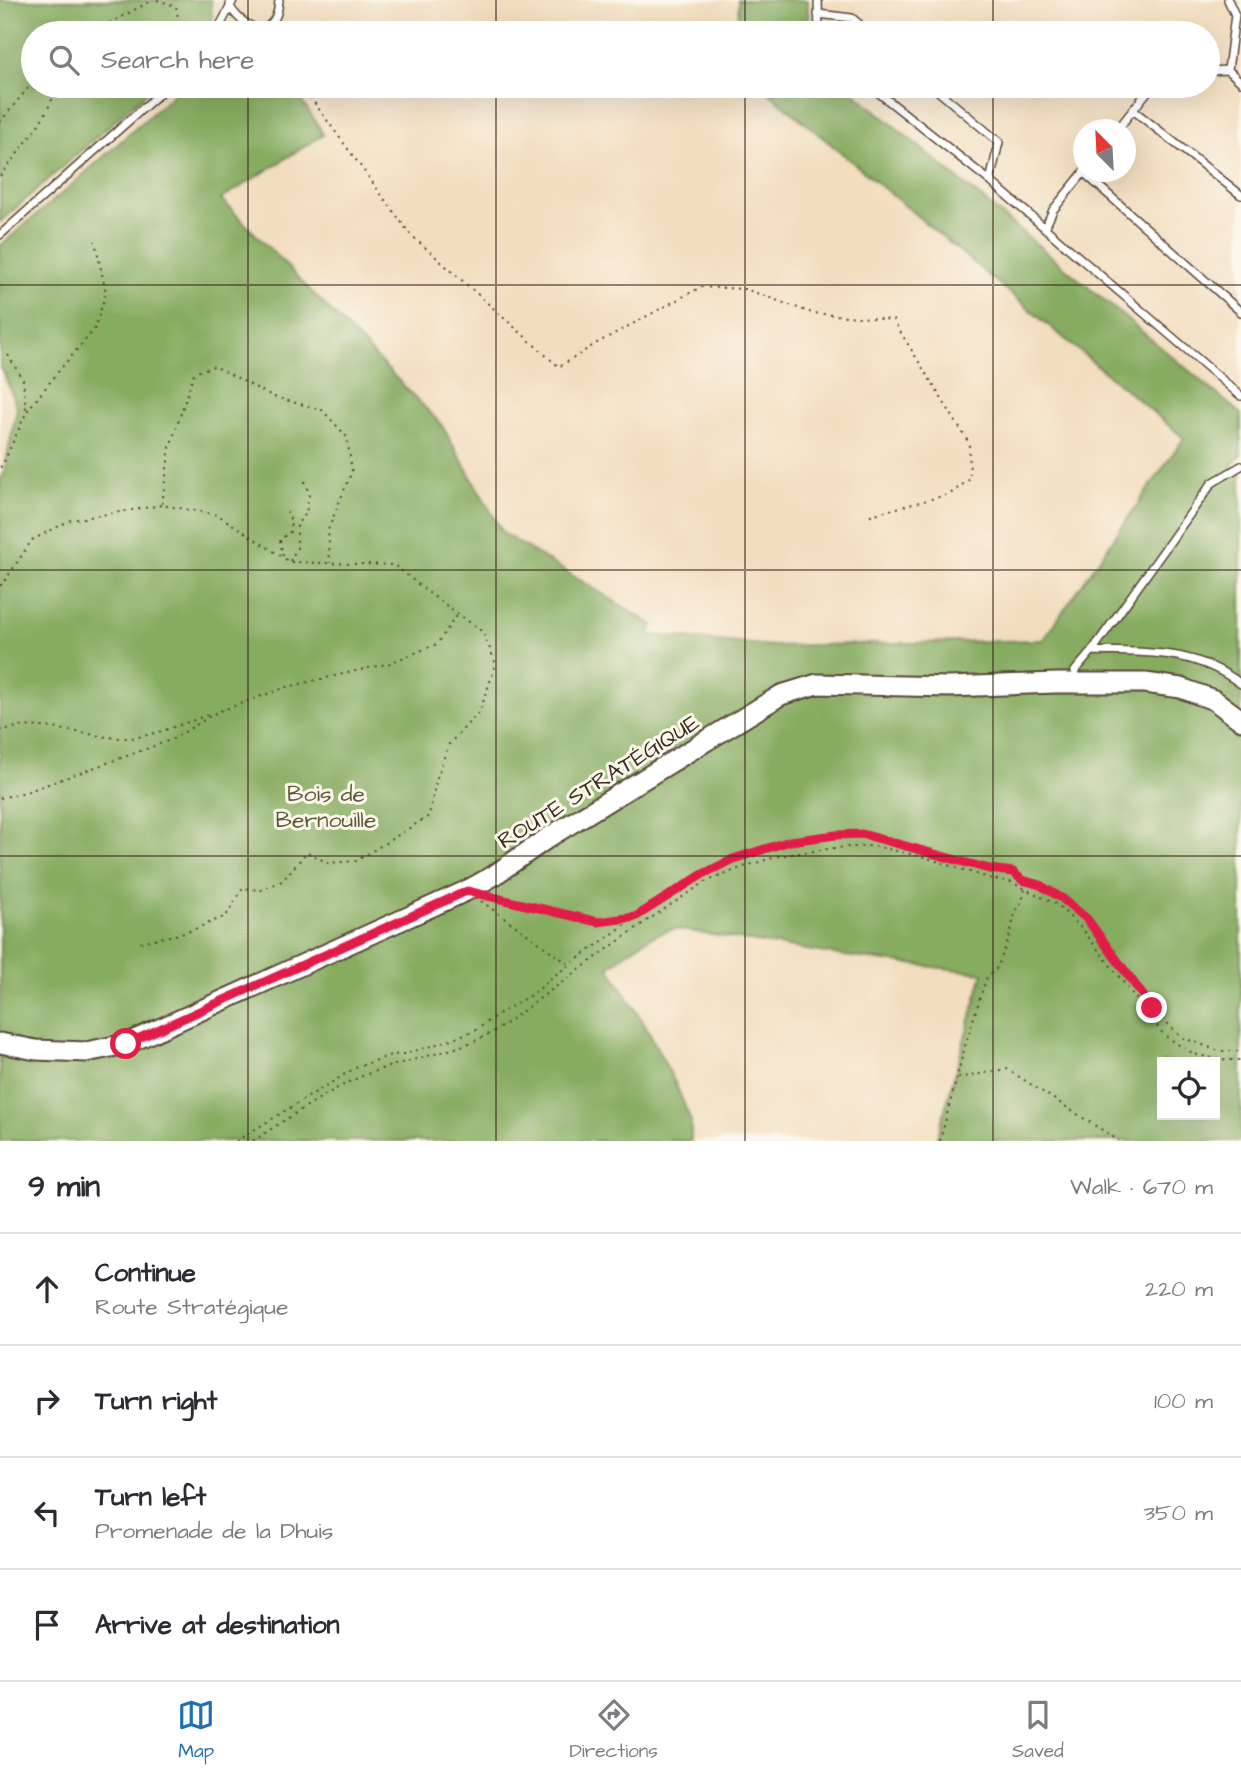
<!DOCTYPE html>
<meta charset="utf-8">
<style>
body{margin:0;font-family:"Architects Daughter",sans-serif;background:#f2f2f3;color:#2b2b33}
.controls{position:absolute;right:21px;bottom:21px;display:grid;overflow:hidden;border-radius:0px;box-shadow:0 7px 28px #0002}
.controls button{width:63px;height:63px;display:grid;place-items:center;padding:0;border:0;border-bottom:2px solid #e1e1e2;background:#fff;color:#2b2b33;font:35px sans-serif}
.compass{position:absolute;left:1073px;top:119px;width:63px;height:63px;border-radius:50%;background:#fff;box-shadow:0 7px 28px #0002;rotate:336deg}
.stop{position:absolute;width:21px;height:21px;margin:-16px;border:5px solid #e11d48;border-radius:50%;background:#fff}
.stop.end{background:#e11d48;border-color:#fff;box-shadow:0 2px 7px #0008}
.list{margin:0;padding:0;list-style:none}
h2{display:flex;justify-content:space-between;align-items:center;height:91px;margin:0;padding:0 28px;font-size:30px}
h2 small{font-size:23px;font-weight:400;color:#7c7c81}
.list li{display:grid;grid-template-columns:46px 1fr auto;gap:21px;align-items:center;box-sizing:border-box;height:112px;padding:0 28px;border-top:2px solid #e1e1e2}
.list b{display:block;font-size:26px;white-space:nowrap}
.list p{margin:0;font-size:23px;white-space:nowrap;color:#7c7c81}
.list em{font-size:23px;font-style:normal;color:#7c7c81}
.icon{flex:none;width:38px;height:38px;fill:none;stroke:currentColor;stroke-width:2;stroke-linecap:round;stroke-linejoin:round}
.map{position:relative;flex:none;width:1241px;height:1141px;overflow:hidden}
.search{position:absolute;background:#fff;box-shadow:0 7px 28px #0002;left:21px;right:21px;top:21px;height:77px;display:flex;align-items:center;gap:18px;box-sizing:border-box;padding:0 24px;border-radius:38px;color:#7c7c81;font-size:26px}
.sheet{height:539px;background:#fff}
nav{display:flex;justify-content:space-around;align-items:center;box-sizing:border-box;height:98px;border-top:2px solid #e1e1e2;background:#fff;font-size:19px;color:#7c7c81}
nav a{display:grid;justify-items:center;gap:4px}
nav .on{color:#1f6fb2}
.map>svg:first-child{display:block}
.forest{fill:#86ac61;stroke:#606b40;stroke-width:2;fill-rule:evenodd}
.lines{fill:none;stroke-linecap:round;stroke-linejoin:round}
.lane-casing{stroke:#564536;stroke-width:10}
.secondary-casing{stroke:#564536;stroke-width:23}
.path{stroke:#564536;stroke-width:2;stroke-dasharray:2 5;stroke-linecap:butt}
.lane{stroke:#fff;stroke-width:7}
.secondary{stroke:#fff;stroke-width:19}
.route{stroke:#e11d48;stroke-width:9}
.grid{fill:none;stroke:#3b2a1e;stroke-width:2;stroke-opacity:0.55}
.labels{text-anchor:middle;stroke-width:6;stroke-linejoin:round;paint-order:stroke}
.street-label{font-size:23px;fill:#3b2a1e;stroke:#fbf7ec}
.park-label{font-size:23px;fill:#5c5936;stroke:#fbf7ec}
</style>
<div class="map">
<svg width="1241" height="1141" viewBox="0 0 1241 1141">
<rect width="100%" height="100%" fill="#fbf7ec"/>
<filter id="ink" filterUnits="userSpaceOnUse"><feTurbulence type="fractalNoise" baseFrequency=".0143" numOctaves="2"/><feDisplacementMap in="SourceGraphic" scale="14" xChannelSelector="R" yChannelSelector="G"/><feConvolveMatrix kernelMatrix="1 2 1 2 8 2 1 2 1" color-interpolation-filters="sRGB"/></filter>
<filter id="wash" filterUnits="userSpaceOnUse"><feTurbulence type="fractalNoise" baseFrequency=".00686" numOctaves="4" result="noise"/><feDisplacementMap in="SourceGraphic" scale="28" xChannelSelector="R" yChannelSelector="G"/><feGaussianBlur stdDeviation="1.57" result="paint"/><feColorMatrix in="noise" values="0 0 0 0 0 0 0 0 0 0 0 0 0 0 0 0 0 1.4 0 .05"/><feComposite in="paint" operator="in"/></filter>
<g filter="url(#wash)">
<rect width="100%" height="100%" fill="#f2ddbe"/>
<path class="forest" d="M 0,0 L 211,0 L 212,19 L 204,33 L 33,33 L 33,86 L 154,86 L 0,222 Z
M 738,0 L 807,0 L 810,33 L 739,33 Z
M 183,86 L 291,86 L 318,125 L 323,135 L 221,199 L 441,424 L 503,533 L 653,625 L 649,635 L 773,646 L 1043,640 L 1184,438 L 761,86 L 846,86 L 1241,414 L 1241,455 L 1231,465 L 1241,474 L 1241,1141 L 936,1141 L 983,973 L 845,956 L 675,929 C 648,934 630,951 609,967 L 647,1029 L 675,1083 L 691,1121 L 691,1141 L 0,1141 L 0,478 L 3,476 L 17,408 L 3,371 L 0,369 L 0,246 L 74,183 ZM 1162,1062 L 1215,1062 L 1215,1115 L 1162,1115 Z"/>
</g>
<g filter="url(#ink)">
<g class="lines">
<g class="lane-casing">
<path id="lane" d="M 233,0 L 230,7 C 239,20 247,26 262,30
M 818,0 L 819,33
M 818,14 L 852,18 L 870,33
M 259,32 C 274,24 278,17 279,0
M 216,33 L 230,7 L 230,4
M 1228,70 L 1235,15 L 1228,0
M 1208,71 L 1228,70 L 1241,82
M 870,86 L 990,181 L 1241,396
M 932,86 L 999,142 L 990,181
M 1133,110 L 1241,195
M 1117,130 L 1152,86
M 1083,172 L 1241,312
M 1045,228 L 1053,210 L 1084,172
M 0,235 L 168,86
M 1092,651 C 1148,653 1193,648 1241,684
M 1075,671 L 1092,651 L 1212,483 L 1241,466"/>
</g>
<g class="secondary-casing">
<path id="secondary" d="M 0,1043 L 36,1050 L 86,1052 L 126,1044 L 466,891 L 493,876 L 549,837 L 781,695 L 817,684 L 949,687 L 1056,683 L 1145,683 L 1181,688 L 1214,700 L 1241,720"/>
</g>
<path class="path" d="M 157,0 L 176,6 L 178,18 L 172,33
M 91,33 L 153,0
M 78,86 L 88,98 L 100,86
M 302,86 L 410,234 L 559,367 L 597,343 L 701,287 L 745,289 L 812,313 L 893,320 L 969,443 L 970,479 L 950,494 L 867,516
M 0,122 L 33,82
M 0,176 C 21,148 47,120 57,86
M 8,355 L 23,380 L 26,409
M 0,467 L 2,466 L 27,411 L 62,367 L 94,330 L 106,293 L 95,241
M 162,504 L 170,447 L 194,373 L 214,366 L 274,397 L 322,410 L 347,437 L 352,471 L 328,530 L 330,563
M 283,556 L 280,540 L 290,532 L 291,521 L 287,512
M 290,561 L 297,548 L 297,524 L 306,514 L 309,495 L 305,481
M 0,585 L 2,585 L 32,540 L 71,520 L 162,505 L 218,515 L 290,562 L 394,565 L 429,593 L 483,632 L 496,664 L 480,711 L 449,744 L 436,780 L 429,816 L 356,861 L 328,863 L 307,852 L 282,881 L 261,890 L 243,888 L 226,916 L 185,933 L 140,942
M 0,731 C 39,718 83,737 123,738 C 148,739 186,722 211,714
M 0,798 L 26,792 L 171,740 L 217,712 L 287,687 L 390,663 L 437,644 L 458,613
M 489,896 L 598,922 L 634,917
M 481,901 L 570,965
M 958,1078 L 1007,1069 L 1119,1141
M 236,1141 L 355,1068 L 391,1055 L 404,1054 L 434,1045 L 476,1030 L 494,1017 L 537,991 L 551,978 L 647,909 L 657,904 L 703,874 L 733,859 L 790,841 L 814,837 L 862,834 L 989,869 L 1013,872 L 1022,880 L 1040,885 L 1063,899 L 1087,920 L 1152,1008 L 1181,1037 L 1219,1051 L 1241,1051
M 253,1141 C 287,1119 328,1090 365,1075 C 409,1057 457,1054 498,1029 L 642,924 L 705,882 L 746,866 L 779,856 L 834,848 L 874,846 L 924,857 L 992,879 L 1011,882 L 1058,905 L 1083,930 L 1164,1035 L 1185,1049 L 1197,1055 L 1223,1060 L 1241,1060
M 940,1141 L 965,1046 L 985,982 L 987,977 L 997,968 L 1009,938 L 1016,910 L 1022,902 L 1025,889"/>
<use href="#lane" class="lane"/>
<use href="#secondary" class="secondary"/>
</g>
</g>
<g class="lines" filter="url(#ink)">
<path class="route" d="M 126,1044 L 467,891 L 598,922 L 635,917 L 703,874 L 733,859 L 790,841 L 836,835 L 862,834 L 989,869 L 1013,872 L 1022,880 L 1040,885 L 1063,899 L 1087,919 L 1152,1008"/>
</g>
<path class="grid" d="M 248,0 L 248,33M 496,0 L 496,33M 745,0 L 745,33M 993,0 L 993,33M 248,86 L 248,1141M 496,86 L 496,1141M 745,86 L 745,1141M 993,86 L 993,1141M 0,285 L 1241,285M 0,570 L 1241,570M 0,856 L 1241,856"/>
<g class="labels">
<g class="street-label">
<text transform="translate(598 781) rotate(-32)" y="8">ROUTE STRATÉGIQUE</text>
</g>
<g class="park-label">
<text x="326" y="801">Bois de<tspan x="326" dy="26">Bernouille</tspan></text>
</g>
</g>
</svg>
<div class="controls">
<button><svg class="icon" aria-label="locate" viewBox="0 0 24 24"><circle cx="12" cy="12" r="6"/><path d="M12 2v4M12 18v4M2 12h4M18 12h4"/></svg></button>
</div>
<svg class="compass" viewBox="-18 -18 36 36"><path d="M0-13l5 13h-10z" fill="#e53935"/><path d="M0 13l5-13h-10z" fill="#7c7c81"/></svg>
<div class="stop" style="left:126px;top:1044px"></div>
<div class="stop end" style="left:1152px;top:1008px"></div>
<div class="search"><svg class="icon" aria-label="search" viewBox="0 0 24 24"><circle cx="10" cy="10" r="6"/><path d="M15 15l6 6"/></svg>Search here</div>
</div>
<section class="sheet">
<h2>9 min<small>Walk · 670 m</small></h2>
<ul class="list">
<li><svg class="icon" aria-label="ahead" viewBox="0 0 24 24"><path d="M12 20V5M6 11l6-6 6 6"/></svg><div><b>Continue</b><p>Route Stratégique</p></div><em>220 m</em></li>
<li><svg class="icon" aria-label="right" viewBox="0 0 24 24"><path d="M7 20v-9h11M14 6l5 5-5 5"/></svg><div><b>Turn right</b></div><em>100 m</em></li>
<li><svg class="icon" aria-label="left" viewBox="0 0 24 24"><path d="M17 20v-9H6M10 6l-5 5 5 5"/></svg><div><b>Turn left</b><p>Promenade de la Dhuis</p></div><em>350 m</em></li>
<li><svg class="icon" aria-label="arrive" viewBox="0 0 24 24"><path d="M6 21V4h12l-3 4 3 4H6"/></svg><div><b>Arrive at destination</b></div></li>
</ul>
</section>
<nav>
<a class="on"><svg class="icon" aria-label="map" viewBox="0 0 24 24"><path d="M3 6l6-2 6 2 6-2v14l-6 2-6-2-6 2zM9 4v14M15 6v14"/></svg>Map</a>
<a><svg class="icon" aria-label="directions" viewBox="0 0 24 24"><path d="M12 3l9 9-9 9-9-9zM9 14v-3h6M13 9l2 2-2 2"/></svg>Directions</a>
<a><svg class="icon" aria-label="saved" viewBox="0 0 24 24"><path d="M7 4h10v16l-5-4-5 4z"/></svg>Saved</a>
</nav>
